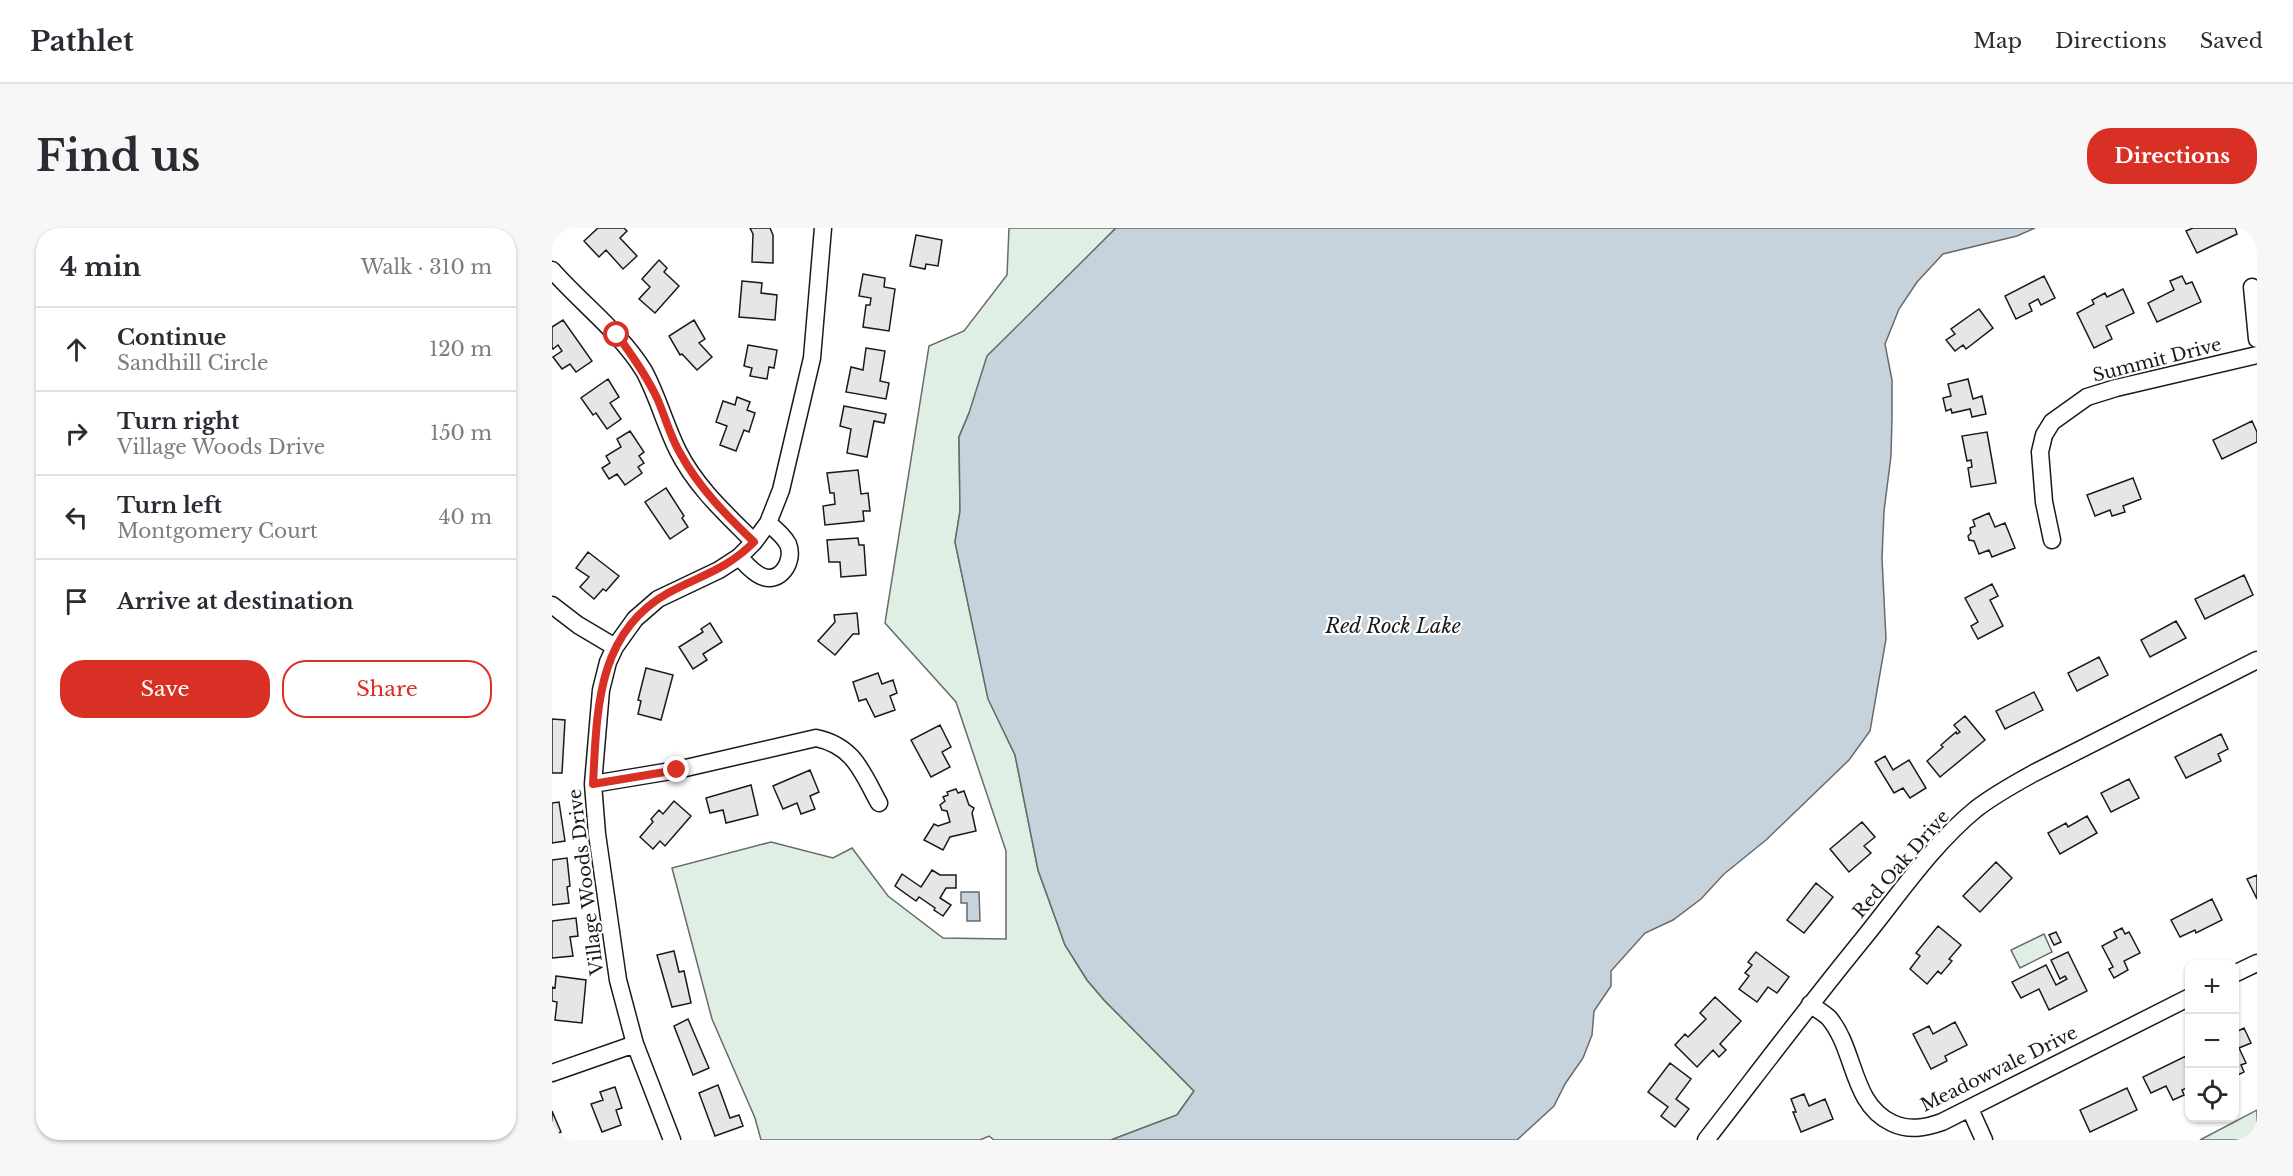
<!DOCTYPE html>
<meta charset="utf-8">
<style>
body{margin:0;font-family:"Libre Baskerville",serif;background:#f7f7f7;color:#2b2b33}
.controls{position:absolute;right:18px;bottom:18px;display:grid;overflow:hidden;border-radius:12px;box-shadow:0 2px 4px #0004}
.controls button{width:54px;height:54px;display:grid;place-items:center;padding:0;border:0;border-bottom:2px solid #e1e1e2;background:#fff;color:#2b2b33;font:30px sans-serif}
.stop{position:absolute;width:18px;height:18px;margin:-14px;border:4px solid #d93025;border-radius:50%;background:#fff}
.stop.end{background:#d93025;border-color:#fff;box-shadow:0 2px 6px #0008}
.list{margin:0;padding:0;list-style:none}
h2{display:flex;justify-content:space-between;align-items:center;height:78px;margin:0;padding:0 24px;font-size:26px}
h2 small{font-size:20px;font-weight:400;color:#7c7c81}
.list li{display:grid;grid-template-columns:39px 1fr auto;gap:18px;align-items:center;box-sizing:border-box;height:84px;padding:0 24px;border-top:2px solid #e1e1e2}
.list b{display:block;font-size:22px;white-space:nowrap}
.list p{margin:0;font-size:20px;white-space:nowrap;color:#7c7c81}
.list em{font-size:20px;font-style:normal;color:#7c7c81}
.actions{display:flex;gap:12px;padding:18px 24px}
.actions a{flex:1;padding:14px 0;border:2px solid #d93025;border-radius:24px;text-align:center;font-size:21px;color:#d93025}
.actions .main{background:#d93025;color:#fff}
.icon{flex:none;width:33px;height:33px;fill:none;stroke:currentColor;stroke-width:2;stroke-linecap:round;stroke-linejoin:round}
.map{position:relative;flex:none;width:1705px;height:912px;overflow:hidden;border-radius:24px}
header{display:flex;align-items:center;gap:36px;box-sizing:border-box;height:84px;padding:0 30px;background:#fff;border-bottom:2px solid #e1e1e2}
header strong{font-size:28px}
nav{display:flex;gap:33px;margin-inline-start:auto;font-size:21px}
.intro{display:flex;align-items:center;justify-content:space-between;box-sizing:border-box;height:144px;padding:0 36px}
h1{margin:0;font-size:42px}
.button{padding:15px 27px;border-radius:24px;background:#d93025;color:#fff;font-size:21px;font-weight:700}
main{display:flex;gap:36px;padding:0 36px}
aside{flex:1;background:#fff;border-radius:24px;box-shadow:0 2px 4px #0004}
.map>svg:first-child{display:block}
.green{fill:#e0efe3;stroke:#6a6a6a;stroke-width:1.5}
.water{fill:#c6d2dc;stroke:#6a6a6a;stroke-width:1.5}
.building{fill:#e6e6e6;stroke:#1a1a1a;stroke-width:1.5}
.lines{fill:none;stroke-linecap:round;stroke-linejoin:round}
.minor-casing{stroke:#1a1a1a;stroke-width:19}
.minor{stroke:#fff;stroke-width:16}
.route{stroke:#d93025;stroke-width:8}
.labels{text-anchor:middle;stroke-width:4.5;stroke-linejoin:round;paint-order:stroke}
.street-label{font-size:18px;fill:#1a1a1a;stroke:#fff}
.water-label{font-size:20px;font-style:italic;fill:#1a1a1a;stroke:#fff}
</style>
<header>
<strong>Pathlet</strong>
<nav><a>Map</a><a>Directions</a><a>Saved</a></nav>
</header>
<div class="intro"><h1>Find us</h1><a class="button">Directions</a></div>
<main>
<aside>
<h2>4 min<small>Walk · 310 m</small></h2>
<ul class="list">
<li><svg class="icon" aria-label="ahead" viewBox="0 0 24 24"><path d="M12 20V5M6 11l6-6 6 6"/></svg><div><b>Continue</b><p>Sandhill Circle</p></div><em>120 m</em></li>
<li><svg class="icon" aria-label="right" viewBox="0 0 24 24"><path d="M7 20v-9h11M14 6l5 5-5 5"/></svg><div><b>Turn right</b><p>Village Woods Drive</p></div><em>150 m</em></li>
<li><svg class="icon" aria-label="left" viewBox="0 0 24 24"><path d="M17 20v-9H6M10 6l-5 5 5 5"/></svg><div><b>Turn left</b><p>Montgomery Court</p></div><em>40 m</em></li>
<li><svg class="icon" aria-label="arrive" viewBox="0 0 24 24"><path d="M6 21V4h12l-3 4 3 4H6"/></svg><div><b>Arrive at destination</b></div></li>
</ul>
<div class="actions"><a class="main">Save</a><a>Share</a></div>
</aside>
<div class="map">
<svg width="1705" height="912" viewBox="0 0 1705 912">
<rect width="100%" height="100%" fill="#fff"/>
<path class="green" d="M 457,0 L 564,0 L 459,106 L 417,185 L 407,209 L 408,283 L 403,314 L 436,470 L 463,527 L 486,642 L 513,717 L 535,752 L 552,772 L 642,863 L 625,887 L 559,912 L 442,912 L 437,908 L 428,912 L 209,912 L 203,890 L 160,791 L 120,640 L 219,614 L 281,630 L 300,620 L 336,668 L 391,710 L 454,711 L 454,623 L 404,474 L 333,395 L 377,118 L 412,103 L 455,47 Z
M 1492,706 L 1500,724 L 1468,740 L 1459,722 Z
M 1705,882 L 1705,912 L 1648,912 Z"/>
<path class="water" d="M 564,0 L 1483,0 L 1465,8 L 1391,26 L 1365,54 L 1347,81 L 1333,116 L 1340,152 L 1340,189 L 1339,228 L 1332,283 L 1330,330 L 1334,411 L 1318,503 L 1297,532 L 1214,612 L 1172,646 L 1149,671 L 1121,692 L 1093,705 L 1059,743 L 1059,758 L 1042,783 L 1040,807 L 1031,830 L 1013,856 L 1002,878 L 965,912 L 559,912 L 625,887 L 642,863 L 552,772 L 535,752 L 513,717 L 486,642 L 463,527 L 436,471 L 403,314 L 408,283 L 407,209 L 417,185 L 435,128 Z
M 409,664 L 427,664 L 428,693 L 415,693 L 415,675 L 409,675 Z"/>
<path class="building" d="M 46,0 L 72,0 L 75,3 L 68,10 L 85,28 L 71,41 L 54,22 L 47,29 L 32,13 Z
M 198,0 L 218,0 L 221,7 L 221,35 L 200,34 L 201,6 Z
M 1641,0 L 1683,0 L 1685,6 L 1645,25 L 1634,3 Z
M 364,7 L 390,12 L 386,38 L 374,36 L 373,41 L 358,38 Z
M 107,32 L 115,40 L 112,44 L 127,58 L 103,85 L 87,71 L 98,59 L 90,51 Z
M 311,46 L 333,50 L 332,59 L 343,61 L 337,103 L 311,99 L 314,77 L 318,77 L 319,70 L 307,68 Z
M 1492,48 L 1503,70 L 1489,77 L 1486,71 L 1477,76 L 1480,83 L 1464,91 L 1453,68 Z
M 1630,48 L 1634,56 L 1640,54 L 1649,74 L 1605,94 L 1596,75 L 1622,62 L 1618,53 Z
M 190,53 L 210,55 L 209,65 L 225,67 L 223,92 L 187,89 Z
M 1571,61 L 1582,85 L 1554,98 L 1560,111 L 1542,120 L 1525,85 L 1542,76 L 1540,72 L 1553,65 L 1555,69 Z
M 1427,81 L 1441,100 L 1414,121 L 1411,117 L 1403,123 L 1394,112 L 1403,106 L 1399,101 Z
M 11,92 L 40,133 L 24,144 L 18,136 L 10,141 L 1,129 L 10,123 L 6,117 L 1,121 L 0,119 L 0,99 Z
M 142,92 L 153,111 L 147,115 L 160,129 L 145,142 L 130,126 L 128,127 L 117,108 Z
M 196,117 L 225,122 L 222,140 L 217,139 L 215,151 L 198,148 L 200,140 L 192,138 Z
M 314,120 L 333,123 L 328,153 L 337,155 L 334,171 L 294,164 L 299,139 L 311,142 Z
M 56,151 L 67,169 L 58,175 L 69,191 L 55,201 L 44,185 L 41,187 L 29,170 Z
M 1416,151 L 1421,171 L 1430,168 L 1434,186 L 1420,189 L 1418,181 L 1400,185 L 1399,181 L 1394,183 L 1391,170 L 1399,168 L 1396,156 Z
M 185,169 L 198,174 L 195,182 L 203,185 L 197,204 L 192,202 L 184,223 L 168,217 L 175,198 L 164,194 L 171,173 L 183,177 Z
M 292,178 L 334,186 L 332,195 L 322,193 L 315,229 L 295,225 L 299,201 L 288,198 Z
M 1700,193 L 1705,204 L 1705,214 L 1670,231 L 1661,212 Z
M 78,203 L 92,224 L 87,228 L 92,235 L 86,239 L 90,245 L 73,257 L 65,246 L 57,251 L 50,240 L 58,235 L 54,228 L 69,219 L 65,211 Z
M 1435,204 L 1444,255 L 1419,259 L 1416,240 L 1420,239 L 1419,232 L 1415,233 L 1410,208 Z
M 306,242 L 309,266 L 316,265 L 318,283 L 311,283 L 312,293 L 273,297 L 271,278 L 283,276 L 282,265 L 278,265 L 275,245 Z
M 1581,250 L 1589,271 L 1571,278 L 1573,284 L 1560,288 L 1558,282 L 1543,288 L 1535,267 Z
M 114,260 L 132,288 L 130,290 L 136,299 L 118,311 L 93,274 Z
M 1437,285 L 1443,299 L 1453,295 L 1463,320 L 1440,329 L 1437,322 L 1427,326 L 1422,313 L 1417,312 L 1416,308 L 1419,305 L 1418,300 L 1423,298 L 1421,292 Z
M 306,310 L 307,317 L 312,317 L 314,347 L 289,349 L 288,334 L 277,334 L 275,312 Z
M 36,324 L 67,348 L 54,363 L 51,361 L 42,371 L 28,359 L 37,349 L 24,340 Z
M 1692,347 L 1701,367 L 1653,391 L 1643,371 Z
M 1440,356 L 1446,368 L 1438,372 L 1451,398 L 1426,411 L 1419,398 L 1426,394 L 1413,370 Z
M 305,385 L 307,406 L 301,406 L 283,427 L 266,413 L 283,394 L 282,387 Z
M 1624,393 L 1634,410 L 1598,429 L 1589,412 Z
M 158,395 L 170,414 L 151,426 L 155,432 L 141,441 L 127,419 L 151,404 L 149,401 Z
M 1547,429 L 1556,447 L 1525,463 L 1516,445 Z
M 94,440 L 121,447 L 109,492 L 86,486 L 89,473 L 86,472 Z
M 326,445 L 330,456 L 341,452 L 345,465 L 338,468 L 343,482 L 323,489 L 314,471 L 307,473 L 301,454 Z
M 1482,464 L 1491,482 L 1453,501 L 1444,483 Z
M 1413,488 L 1433,512 L 1388,549 L 1375,533 L 1391,519 L 1389,517 L 1404,504 L 1405,506 L 1408,504 L 1402,497 Z
M 0,491 L 13,492 L 10,545 L 0,545 Z
M 388,497 L 399,519 L 390,524 L 398,539 L 379,549 L 359,512 Z
M 1669,506 L 1676,521 L 1666,526 L 1669,533 L 1634,550 L 1623,529 Z
M 1333,528 L 1341,542 L 1357,532 L 1374,560 L 1358,570 L 1351,560 L 1342,565 L 1323,534 Z
M 258,542 L 267,564 L 258,568 L 263,581 L 249,586 L 245,575 L 231,581 L 221,558 Z
M 1577,551 L 1587,570 L 1559,584 L 1549,565 Z
M 199,557 L 206,587 L 174,595 L 171,582 L 158,585 L 154,570 Z
M 404,561 L 406,565 L 412,563 L 417,577 L 422,580 L 420,585 L 424,603 L 398,609 L 391,622 L 372,612 L 382,596 L 386,598 L 398,594 L 395,583 L 390,582 L 388,577 L 393,573 L 391,569 L 396,567 L 395,564 Z
M 122,573 L 139,588 L 113,618 L 108,613 L 101,621 L 88,609 L 101,594 L 99,591 L 107,582 L 111,586 Z
M 7,574 L 13,613 L 0,615 L 0,575 Z
M 1535,588 L 1545,605 L 1508,626 L 1496,605 L 1514,595 L 1516,599 Z
M 1310,594 L 1323,609 L 1312,618 L 1319,625 L 1297,644 L 1278,621 Z
M 15,630 L 18,658 L 15,659 L 17,675 L 0,677 L 0,632 Z
M 1444,634 L 1460,650 L 1428,684 L 1411,668 Z
M 380,642 L 388,647 L 404,647 L 404,660 L 394,660 L 388,670 L 399,677 L 391,688 L 382,682 L 383,680 L 367,669 L 364,673 L 343,658 L 350,646 L 369,659 Z
M 1705,647 L 1705,671 L 1695,651 Z
M 1264,655 L 1281,669 L 1252,705 L 1235,692 Z
M 1660,671 L 1670,692 L 1644,705 L 1643,702 L 1628,709 L 1619,692 Z
M 24,690 L 26,708 L 18,709 L 21,728 L 0,730 L 0,693 Z
M 1386,698 L 1409,717 L 1397,731 L 1400,733 L 1389,746 L 1386,743 L 1375,756 L 1358,741 L 1368,728 L 1364,725 Z
M 1570,700 L 1573,706 L 1577,704 L 1588,725 L 1572,733 L 1576,742 L 1562,750 L 1557,741 L 1561,739 L 1550,718 L 1565,710 L 1562,704 Z
M 1504,704 L 1509,714 L 1502,717 L 1497,707 Z
M 122,723 L 127,744 L 132,743 L 139,775 L 120,779 L 105,727 Z
M 1204,724 L 1237,749 L 1225,765 L 1216,759 L 1205,774 L 1187,761 L 1197,748 L 1193,745 L 1200,737 L 1196,734 Z
M 1516,724 L 1535,763 L 1497,782 L 1487,761 L 1469,770 L 1460,754 L 1494,737 L 1504,757 L 1515,751 L 1513,748 L 1508,751 L 1499,732 Z
M 4,748 L 34,752 L 30,795 L 3,792 L 5,774 L 0,773 L 0,759 L 3,760 Z
M 1163,769 L 1189,793 L 1168,816 L 1174,822 L 1167,829 L 1161,822 L 1145,839 L 1123,817 L 1133,806 L 1136,809 L 1154,791 L 1148,785 Z
M 136,791 L 157,840 L 141,847 L 122,798 Z
M 1403,794 L 1415,817 L 1393,828 L 1395,833 L 1379,841 L 1361,806 L 1377,798 L 1381,806 Z
M 1692,800 L 1699,815 L 1687,820 L 1694,835 L 1689,837 L 1692,844 L 1682,849 L 1682,805 Z
M 1634,828 L 1638,836 L 1638,859 L 1630,862 L 1632,867 L 1621,872 L 1614,858 L 1599,865 L 1591,849 Z
M 1118,835 L 1139,851 L 1124,871 L 1137,881 L 1123,899 L 1109,888 L 1116,879 L 1096,864 Z
M 166,857 L 178,890 L 187,887 L 191,898 L 163,908 L 147,865 Z
M 63,859 L 70,880 L 64,882 L 69,897 L 50,904 L 39,876 L 51,872 L 48,864 Z
M 1575,860 L 1585,882 L 1538,904 L 1528,882 Z
M 1252,866 L 1257,878 L 1273,871 L 1281,891 L 1249,904 L 1241,884 L 1244,884 L 1239,871 Z
M 0,883 L 9,904 L 0,908 Z"/>
<g class="lines">
<g class="minor-casing">
<path id="minor" d="M 0,42 C 30,76 68,104 92,143 C 106,169 113,197 126,223 C 144,259 174,286 202,314
M 1700,59 L 1705,111
M 1500,312 L 1492,274 L 1488,224 L 1492,207 L 1500,194 L 1535,169 L 1564,160 L 1705,127
M 187,329 C 194,336 200,344 209,348 C 228,357 243,333 236,316 C 231,307 223,301 216,295
M 0,377 L 26,397 L 63,419
M 41,556 L 125,542 L 264,510 C 302,518 310,544 327,575
M 1682,746 L 1705,735
M 1258,776 C 1264,781 1272,785 1277,790 C 1304,822 1299,876 1340,895 C 1357,903 1373,900 1390,894 L 1638,769
M 0,845 L 83,816
M 1418,881 L 1432,912
M 120,912 L 83,816 L 66,752 L 45,606 L 41,556 L 49,462 L 56,434 L 63,419 L 83,391 L 106,371 L 167,342 L 187,329 L 202,314 L 216,295 L 229,262 L 260,130 L 271,0
M 1154,912 C 1206,845 1257,777 1311,711 C 1346,668 1380,617 1424,581 C 1442,567 1462,556 1482,545 L 1705,432"/>
</g>
<use href="#minor" class="minor"/>
</g>
<g class="lines">
<path class="route" d="M 65,107 C 80,127 94,147 105,170 C 113,188 118,208 128,225 C 147,260 174,287 202,314 C 174,342 149,347 116,365 C 44,405 45,484 41,556 L 125,542"/>
</g>
<g class="labels">
<g class="street-label">
<text transform="translate(1605 132) rotate(-14)" y="6">Summit Drive</text>
<text transform="translate(1349 636) rotate(-49)" y="6">Red Oak Drive</text>
<text transform="translate(34 654) rotate(-97)" y="6">Village Woods Drive</text>
<text transform="translate(1447 841) rotate(-26)" y="6">Meadowvale Drive</text>
</g>
<g class="water-label">
<text x="841" y="405">Red Rock Lake</text>
</g>
</g>
</svg>
<div class="controls">
<button>+</button>
<button>−</button>
<button><svg class="icon" aria-label="locate" viewBox="0 0 24 24"><circle cx="12" cy="12" r="6"/><path d="M12 2v4M12 18v4M2 12h4M18 12h4"/></svg></button>
</div>
<div class="stop" style="left:65px;top:107px"></div>
<div class="stop end" style="left:125px;top:542px"></div>
</div>
</main>
